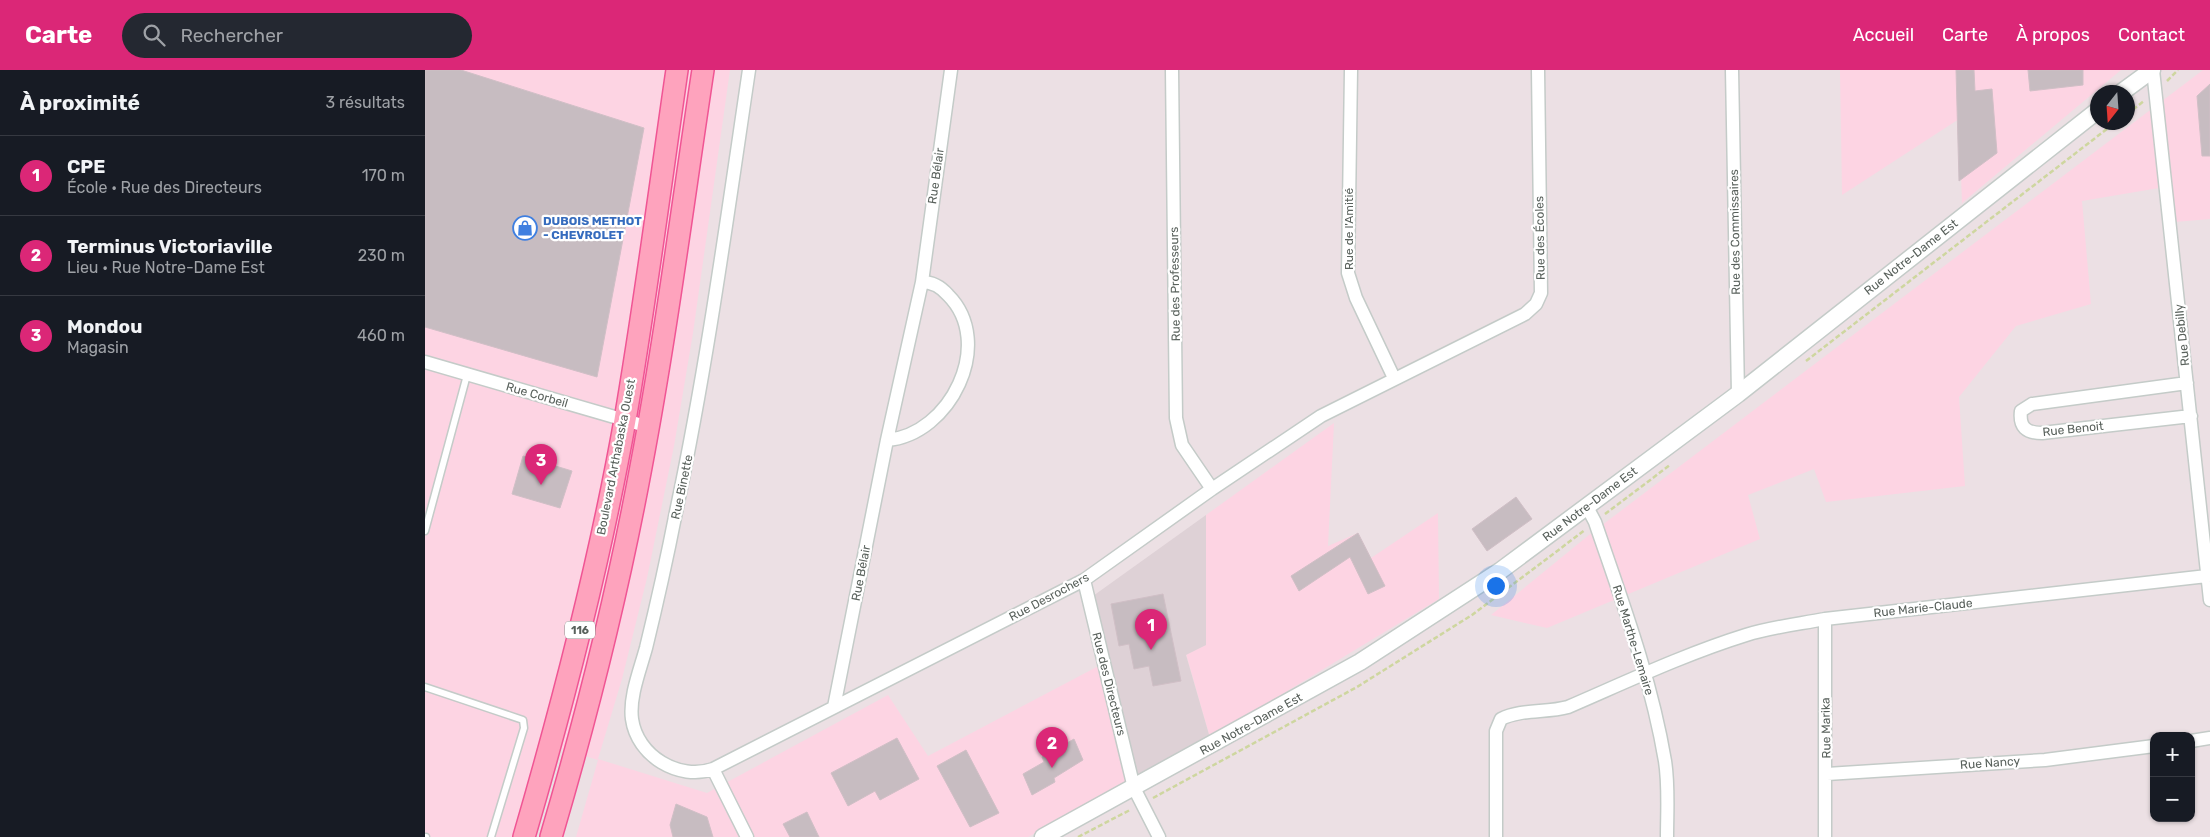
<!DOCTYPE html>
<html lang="fr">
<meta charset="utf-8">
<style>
body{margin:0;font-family:Rubik,sans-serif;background:#242831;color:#f1f3f6}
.controls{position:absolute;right:15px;bottom:15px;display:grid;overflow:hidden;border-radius:10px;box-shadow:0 1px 4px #0004}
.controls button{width:45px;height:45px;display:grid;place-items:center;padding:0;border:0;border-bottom:1px solid #363941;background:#171b24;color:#f1f3f6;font:25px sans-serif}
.compass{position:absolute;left:1665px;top:15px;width:45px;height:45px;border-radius:50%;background:#171b24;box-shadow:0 1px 4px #0004;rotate:197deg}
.you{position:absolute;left:1070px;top:515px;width:18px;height:18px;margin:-12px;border:4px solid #fff;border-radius:50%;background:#1a73e8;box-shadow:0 0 0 8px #1a73e833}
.badge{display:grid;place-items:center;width:32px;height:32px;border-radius:50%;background:#db2777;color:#fff;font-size:16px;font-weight:700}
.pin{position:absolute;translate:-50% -41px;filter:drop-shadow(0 1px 2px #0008)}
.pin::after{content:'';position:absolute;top:26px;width:18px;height:15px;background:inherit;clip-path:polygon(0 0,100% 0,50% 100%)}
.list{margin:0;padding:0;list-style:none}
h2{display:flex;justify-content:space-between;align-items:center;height:65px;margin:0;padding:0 20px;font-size:21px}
h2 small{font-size:16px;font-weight:400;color:#9ea1a6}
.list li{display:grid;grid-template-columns:32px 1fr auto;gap:15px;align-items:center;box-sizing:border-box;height:80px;padding:0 20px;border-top:1px solid #363941}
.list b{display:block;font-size:19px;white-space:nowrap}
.list p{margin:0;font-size:16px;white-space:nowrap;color:#9ea1a6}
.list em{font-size:16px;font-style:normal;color:#9ea1a6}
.icon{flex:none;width:28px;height:28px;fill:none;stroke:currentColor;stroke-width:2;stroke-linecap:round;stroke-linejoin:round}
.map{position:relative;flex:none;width:1785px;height:767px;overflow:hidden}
header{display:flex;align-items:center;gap:30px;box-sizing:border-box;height:70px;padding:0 25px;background:#db2777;color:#fff}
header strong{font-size:24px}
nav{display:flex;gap:28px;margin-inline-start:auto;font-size:18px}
.search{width:350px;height:45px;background:#242831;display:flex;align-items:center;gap:12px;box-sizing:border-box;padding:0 18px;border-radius:28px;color:#9ea1a6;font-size:19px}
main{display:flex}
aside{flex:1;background:#171b24}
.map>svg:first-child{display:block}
.commercial{fill:#fdd4e3}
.education{fill:#ded1d6}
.building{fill:#c7bcc1;stroke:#d0bfc6}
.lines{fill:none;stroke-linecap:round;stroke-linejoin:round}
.service-casing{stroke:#c4cbc8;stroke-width:9}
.minor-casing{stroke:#c4cbc8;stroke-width:15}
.tertiary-casing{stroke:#c4cbc8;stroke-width:19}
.primary-casing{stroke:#f05594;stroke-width:24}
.path{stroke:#ced69f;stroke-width:2.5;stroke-dasharray:5 2.5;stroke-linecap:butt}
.service{stroke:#fff;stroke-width:6}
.minor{stroke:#fff;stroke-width:12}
.tertiary{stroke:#fff;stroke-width:16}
.primary{stroke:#fea3bd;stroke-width:21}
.labels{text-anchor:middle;stroke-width:4.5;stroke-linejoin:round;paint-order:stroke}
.shield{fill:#fff;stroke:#8b908d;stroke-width:1}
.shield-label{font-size:11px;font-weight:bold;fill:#59615c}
.street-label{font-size:12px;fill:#59615c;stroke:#fff}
.shop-label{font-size:12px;font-weight:bold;fill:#366cbe;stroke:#fff;text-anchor:start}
</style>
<header>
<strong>Carte</strong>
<div class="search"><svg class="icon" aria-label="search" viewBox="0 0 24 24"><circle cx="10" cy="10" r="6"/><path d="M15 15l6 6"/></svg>Rechercher</div>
<nav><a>Accueil</a><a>Carte</a><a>À propos</a><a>Contact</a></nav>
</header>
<main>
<aside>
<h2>À proximité<small>3 résultats</small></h2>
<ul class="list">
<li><span class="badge">1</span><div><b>CPE</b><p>École · Rue des Directeurs</p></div><em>170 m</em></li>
<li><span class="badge">2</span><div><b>Terminus Victoriaville</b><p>Lieu · Rue Notre-Dame Est</p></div><em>230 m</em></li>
<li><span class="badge">3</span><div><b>Mondou</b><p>Magasin</p></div><em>460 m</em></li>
</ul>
</aside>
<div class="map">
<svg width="1785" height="767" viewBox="0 0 1785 767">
<rect width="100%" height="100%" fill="#ece0e4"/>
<path class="commercial" d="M 0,0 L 305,0 L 268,263 L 249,376 L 222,508 L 197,609 L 173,689 L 282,723 L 463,625 L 503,686 L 683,591 L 712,708 L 603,767 L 151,767 L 173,690 L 116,673 L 87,767 L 0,767 Z
M 1415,0 L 1696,0 L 1537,133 L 1534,49 L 1417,125 Z
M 1778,0 L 1785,0 L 1785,149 L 1738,153 L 1734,118 L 1657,131 L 1666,234 L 1591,256 L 1534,327 L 1540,416 L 1401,432 L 1389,399 L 1323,425 L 1335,469 L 1122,558 L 1066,545 L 1164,465 Z
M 909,353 L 903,476 L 933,463 L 946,488 L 1013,443 L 1014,529 L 785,668 L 761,584 L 781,575 L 781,445 Z"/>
<path class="education" d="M 781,445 L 781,575 L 761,585 L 785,668 L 712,708 L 668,526 Z"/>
<path class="building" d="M 0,0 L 36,0 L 219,58 L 172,307 L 0,257 Z
M 1531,0 L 1549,0 L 1550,21 L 1567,19 L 1572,83 L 1534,111 Z
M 1603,0 L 1658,0 L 1658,15 L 1605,21 Z
M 1785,14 L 1785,86 L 1777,86 L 1772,26 Z
M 98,386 L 147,401 L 135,438 L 87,424 Z
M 1091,427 L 1107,449 L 1062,481 L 1047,459 Z
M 933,463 L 960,516 L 943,524 L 925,487 L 874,521 L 866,506 Z
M 738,524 L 756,611 L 728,616 L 724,596 L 709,599 L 704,574 L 694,576 L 686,534 Z
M 472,668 L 494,709 L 455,730 L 450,721 L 423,736 L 406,703 Z
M 649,669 L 658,690 L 629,708 L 630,712 L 607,725 L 598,704 L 619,692 L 617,687 Z
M 541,680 L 574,743 L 545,757 L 512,696 Z
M 251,734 L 282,747 L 288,767 L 248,767 L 245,755 Z
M 382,742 L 394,767 L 365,767 L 358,754 Z"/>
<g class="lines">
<g class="service-casing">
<path id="service" d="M 0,461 L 42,305
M 0,617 L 98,650 L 99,658 L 66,767
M 0,767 L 1,767"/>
</g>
<g class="minor-casing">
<path id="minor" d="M 324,0 C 302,148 282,296 251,442 C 242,488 232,533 221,578 C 215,600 204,627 207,649 C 212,686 254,711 288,699 L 659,510 L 787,419 L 896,346 L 1100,244 L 1111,234 L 1116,223 L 1113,0
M 747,0 L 751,348 L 757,375 L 787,419
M 926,0 L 923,203 L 931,228 L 969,308
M 1307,0 L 1313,324
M 1728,0 L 1785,530
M 0,292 L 224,357
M 1762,313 L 1607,334 L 1596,341 C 1594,357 1601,363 1617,363 L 1766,346
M 462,370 C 525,365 571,273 523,225 C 516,217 508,212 497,212
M 1162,437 L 1170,452 C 1197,531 1226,608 1240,691 C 1244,716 1242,742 1242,767
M 659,510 L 709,718 L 734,767
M 1400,549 L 1400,767
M 409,637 L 462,370 L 497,212 L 526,0
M 1766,671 L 1785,668
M 288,699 L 322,767
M 1402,704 L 1620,690 L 1729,676
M 1071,767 L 1071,661 L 1076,649 C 1096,639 1121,643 1143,637 C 1201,612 1260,584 1321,565 C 1346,557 1374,554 1400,549 L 1782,506"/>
</g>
<g class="tertiary-casing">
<path id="tertiary" d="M 1697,22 L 1727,0
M 618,767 L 935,592 L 1075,501 L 1313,324 L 1672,41"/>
</g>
<g class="primary-casing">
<path id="primary" d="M 99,767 C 139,630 175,491 200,350 C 220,234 235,117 252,0
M 126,767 C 162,645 193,521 216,397 C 241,265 258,132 278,0"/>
</g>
<path class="path" d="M 1742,11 L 1753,0
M 1702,44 L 1719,31
M 1381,291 L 1691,52
M 1180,444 L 1245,395
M 728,728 L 932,617 L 1047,545 L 1160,460
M 653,767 L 705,740"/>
<use href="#service" class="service"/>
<use href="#minor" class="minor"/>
<use href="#tertiary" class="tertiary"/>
<use href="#primary" class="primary"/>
</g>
<defs>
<g id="shop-ring" transform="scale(1.25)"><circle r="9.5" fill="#fff" stroke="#3f7fe0" stroke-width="1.5"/><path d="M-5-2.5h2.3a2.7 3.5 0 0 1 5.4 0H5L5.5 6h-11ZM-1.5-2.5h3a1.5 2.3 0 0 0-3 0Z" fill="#3f7fe0"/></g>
</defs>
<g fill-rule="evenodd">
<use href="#shop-ring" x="100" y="158"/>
</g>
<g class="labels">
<rect class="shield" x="140" y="551.5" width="30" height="17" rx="4"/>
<g class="shield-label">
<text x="155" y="564">116</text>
</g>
<g class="street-label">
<text transform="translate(511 106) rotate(-82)" y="4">Rue Bélair</text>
<text transform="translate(924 159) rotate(-90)" y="4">Rue de l'Amitié</text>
<text transform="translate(1310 162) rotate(-91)" y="4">Rue des Commissaires</text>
<text transform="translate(1115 168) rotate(-91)" y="4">Rue des Écoles</text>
<text transform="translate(1486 187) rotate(-38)" y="4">Rue Notre-Dame Est</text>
<text transform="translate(750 214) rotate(-91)" y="4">Rue des Professeurs</text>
<text transform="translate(1757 265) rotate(-96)" y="4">Rue Debilly</text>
<text transform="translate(112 325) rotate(16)" y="4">Rue Corbeil</text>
<text transform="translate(1648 359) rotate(-6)" y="4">Rue Benoit</text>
<text transform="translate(191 387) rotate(-79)" y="4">Boulevard Arthabaska Ouest</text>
<text transform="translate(257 417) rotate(-78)" y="4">Rue Binette</text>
<text transform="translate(1165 434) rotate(-37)" y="4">Rue Notre-Dame Est</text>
<text transform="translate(436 503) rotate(-79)" y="4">Rue Bélair</text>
<text transform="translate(624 527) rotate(-28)" y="4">Rue Desrochers</text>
<text transform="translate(1498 538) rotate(-6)" y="4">Rue Marie-Claude</text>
<text transform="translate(1208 570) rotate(73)" y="4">Rue Marthe-Lemaire</text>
<text transform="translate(684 614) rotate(76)" y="4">Rue des Directeurs</text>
<text transform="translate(826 654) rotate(-29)" y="4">Rue Notre-Dame Est</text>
<text transform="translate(1401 658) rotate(-91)" y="4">Rue Marika</text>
<text transform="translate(1565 693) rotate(-4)" y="4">Rue Nancy</text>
</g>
<g class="shop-label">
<text x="118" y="155">DUBOIS METHOT<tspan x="118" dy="14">- CHEVROLET</tspan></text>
</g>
</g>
</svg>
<div class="controls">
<button>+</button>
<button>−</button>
</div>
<svg class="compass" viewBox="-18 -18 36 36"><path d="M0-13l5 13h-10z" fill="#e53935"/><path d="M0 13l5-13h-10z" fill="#9ea1a6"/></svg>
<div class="you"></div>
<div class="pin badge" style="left:726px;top:580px">1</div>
<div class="pin badge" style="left:627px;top:698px">2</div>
<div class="pin badge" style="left:116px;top:415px">3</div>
</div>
</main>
